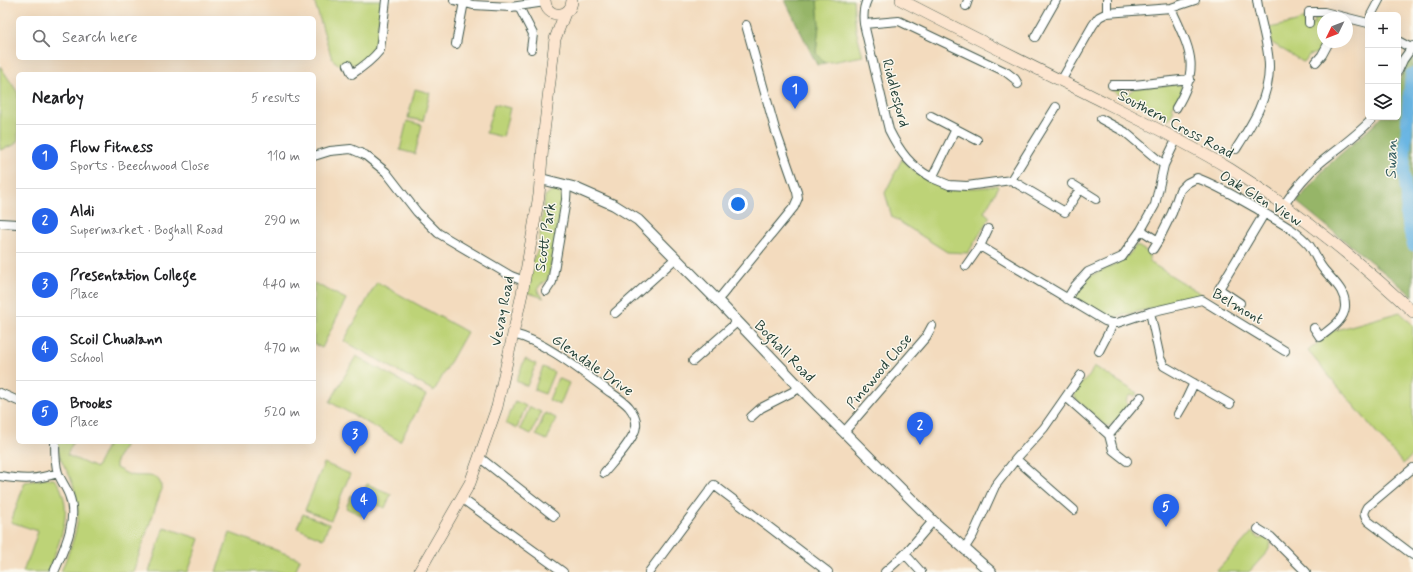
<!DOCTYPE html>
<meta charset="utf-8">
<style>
body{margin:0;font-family:Mynerve,sans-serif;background:#f6f6f6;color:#202124}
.controls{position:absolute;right:12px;top:12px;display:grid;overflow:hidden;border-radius:6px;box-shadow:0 4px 16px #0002}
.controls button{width:36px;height:36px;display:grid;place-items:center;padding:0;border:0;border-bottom:1px solid #e0e0e0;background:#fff;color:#202124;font:20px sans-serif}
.compass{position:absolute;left:1317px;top:12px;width:36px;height:36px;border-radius:50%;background:#fff;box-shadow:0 4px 16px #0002;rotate:227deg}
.you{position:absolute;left:738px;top:204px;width:14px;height:14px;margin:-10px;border:3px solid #fff;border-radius:50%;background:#1a73e8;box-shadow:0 0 0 6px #1a73e833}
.badge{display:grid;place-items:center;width:26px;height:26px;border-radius:50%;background:#2563eb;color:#fff;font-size:13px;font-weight:700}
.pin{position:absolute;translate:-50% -33px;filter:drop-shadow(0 1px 2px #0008)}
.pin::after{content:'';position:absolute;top:21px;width:14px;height:12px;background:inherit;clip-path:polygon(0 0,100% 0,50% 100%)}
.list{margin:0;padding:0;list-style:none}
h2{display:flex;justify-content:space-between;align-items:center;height:52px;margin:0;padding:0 16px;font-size:17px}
h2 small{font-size:13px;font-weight:400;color:#757577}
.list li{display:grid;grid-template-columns:26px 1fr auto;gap:12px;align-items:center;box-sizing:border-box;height:64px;padding:0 16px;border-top:1px solid #e0e0e0}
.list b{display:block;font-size:15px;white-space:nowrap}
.list p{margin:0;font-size:13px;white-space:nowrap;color:#757577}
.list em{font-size:13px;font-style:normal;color:#757577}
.icon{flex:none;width:22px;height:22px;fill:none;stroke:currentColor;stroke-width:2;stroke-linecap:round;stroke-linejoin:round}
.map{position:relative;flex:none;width:1413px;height:572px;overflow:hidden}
.search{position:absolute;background:#fff;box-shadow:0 4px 16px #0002;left:16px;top:16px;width:300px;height:44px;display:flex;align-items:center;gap:10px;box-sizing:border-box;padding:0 14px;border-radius:6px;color:#757577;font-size:15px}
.panel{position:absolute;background:#fff;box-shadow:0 4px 16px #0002;left:16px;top:72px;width:300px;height:372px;border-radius:6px}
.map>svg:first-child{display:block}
.green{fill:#bdd377;stroke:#6e8856}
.forest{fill:#96b568;stroke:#5a794e}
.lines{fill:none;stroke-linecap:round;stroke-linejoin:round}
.river{stroke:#6ab6e3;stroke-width:12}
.minor-casing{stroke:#3f5549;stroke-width:10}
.tertiary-casing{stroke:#3f5549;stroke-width:12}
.secondary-casing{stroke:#3f5549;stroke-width:12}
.minor{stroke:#fff;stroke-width:8}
.tertiary{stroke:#fff;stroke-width:10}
.secondary{stroke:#fce5cf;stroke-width:11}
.labels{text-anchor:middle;stroke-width:3;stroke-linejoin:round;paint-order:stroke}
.street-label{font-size:15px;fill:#1f3d34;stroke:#fbf7ec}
.water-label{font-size:16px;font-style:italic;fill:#325b60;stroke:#fbf7ec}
</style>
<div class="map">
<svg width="1413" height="572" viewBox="0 0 1413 572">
<rect width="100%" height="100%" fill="#fbf7ec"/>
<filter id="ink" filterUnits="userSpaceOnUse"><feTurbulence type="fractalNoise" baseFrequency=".025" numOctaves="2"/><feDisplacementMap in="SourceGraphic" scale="8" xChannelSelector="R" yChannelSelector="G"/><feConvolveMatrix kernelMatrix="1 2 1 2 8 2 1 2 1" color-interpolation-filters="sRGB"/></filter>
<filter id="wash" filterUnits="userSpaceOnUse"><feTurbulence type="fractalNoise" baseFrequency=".012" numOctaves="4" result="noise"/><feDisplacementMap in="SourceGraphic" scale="16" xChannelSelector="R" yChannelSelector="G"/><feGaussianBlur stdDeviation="0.9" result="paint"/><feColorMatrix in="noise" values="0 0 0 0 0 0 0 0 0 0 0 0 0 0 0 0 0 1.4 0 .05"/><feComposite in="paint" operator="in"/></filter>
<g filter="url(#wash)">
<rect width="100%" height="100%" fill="#f3dbbe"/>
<path class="green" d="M 314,0 L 382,0 L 374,53 L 358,65 L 351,64 L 344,69 L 332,59 Z
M 817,0 L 853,0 L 856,30 L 863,56 L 825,63 L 816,54 L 819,25 Z
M 1318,15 L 1333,18 L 1323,18 L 1323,42 L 1326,42 C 1321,51 1319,54 1309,55 L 1305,61 L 1303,62 L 1272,43 L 1270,28 L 1296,22 L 1304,18 L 1304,23 L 1314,24 L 1315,18 Z
M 0,66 L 18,93 L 18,140 L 14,145 L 0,150 Z
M 1179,84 L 1181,86 L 1182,92 L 1172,108 L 1174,110 L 1169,119 L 1107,88 L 1119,89 L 1127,94 L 1135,88 Z
M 415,89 L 430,93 L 423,121 L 408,118 Z
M 494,104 L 510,108 L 503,137 L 486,133 Z
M 407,121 L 422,125 L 415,154 L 400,150 Z
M 902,159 C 922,180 934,186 963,188 C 975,188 985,188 997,185 L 998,188 L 984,212 L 990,217 L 968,253 L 947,252 L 892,217 L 885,193 Z
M 557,191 L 561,194 L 562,200 L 549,276 L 546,281 L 539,286 L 538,292 L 544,298 L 526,292 L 531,263 L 538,250 L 545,196 L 550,192 Z
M 1136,245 L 1149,253 L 1149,258 L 1151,263 L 1203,295 L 1200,299 L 1193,299 L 1110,318 L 1105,317 L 1076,301 L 1074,295 C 1084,267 1123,271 1136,245 Z
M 377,282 L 467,332 L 434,391 L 344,341 Z
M 314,283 L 346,299 L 322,348 L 314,344 Z
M 1400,312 L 1413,325 L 1413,455 L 1403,464 L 1308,351 L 1333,331 Z
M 356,356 L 426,395 L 400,441 L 330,402 Z
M 525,359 L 536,364 L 527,386 L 516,381 Z
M 1094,366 L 1137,393 L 1135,396 L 1130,395 L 1126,400 C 1131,409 1117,422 1109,426 L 1104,425 L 1076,399 C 1070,389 1084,383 1090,375 C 1091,372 1093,369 1094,366 Z
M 543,367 L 554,372 L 545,394 L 534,390 Z
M 558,378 L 569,383 L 560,405 L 549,400 Z
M 515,401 L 526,406 L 517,428 L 506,424 Z
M 530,407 L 541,412 L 531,434 L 520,429 Z
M 545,413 L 556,418 L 547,440 L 536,435 Z
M 58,442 L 73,442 L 67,455 L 96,468 L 109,442 L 125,442 L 125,444 L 116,461 L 116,468 C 120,470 125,473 130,475 C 142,478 163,470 161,491 L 133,572 L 61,572 C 75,535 86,516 70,477 C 64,464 57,457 58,442 Z
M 324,463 L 350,474 L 331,520 L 305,510 Z
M 45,479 L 54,479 C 58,483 60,486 62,492 C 72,519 57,546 48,572 L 23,572 L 27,561 L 28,561 L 38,531 L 11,522 L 25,482 Z
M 367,484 L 391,494 L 385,508 L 361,499 Z
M 351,495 L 369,503 L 363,516 L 346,508 Z
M 303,514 L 329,524 L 323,539 L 297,528 Z
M 164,527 L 200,539 L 188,572 L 149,572 Z
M 1252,532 L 1260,539 L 1265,537 L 1271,543 L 1268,551 L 1249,572 L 1216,572 Z
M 230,533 L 300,559 L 295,572 L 216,572 Z"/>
<path class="forest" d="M 785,0 L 817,0 L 819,25 L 816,53 L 825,63 L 817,65 Z
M 1413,53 L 1413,296 L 1297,202 L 1326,167 L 1376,123 L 1381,117 L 1398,117 L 1398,84 L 1409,55 Z"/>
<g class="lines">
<path class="river" d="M 1413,74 L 1411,74 L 1408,105 L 1404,174 L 1407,198 L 1406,218 L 1413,245"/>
</g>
</g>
<g filter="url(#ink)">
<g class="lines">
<g class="minor-casing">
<path id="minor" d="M 454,0 L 473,5 L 511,7 L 545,2
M 867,0 C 863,8 863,16 864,24 L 889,130 C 900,152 910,166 932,178
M 966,6 L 968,0
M 519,7 L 533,34 L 531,49
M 1171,8 C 1189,49 1202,66 1176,108
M 1107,13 L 1107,0
M 1371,15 L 1379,0
M 1309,23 L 1309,12 L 1324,12 L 1368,23
M 864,24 L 899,21 L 1006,72 L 1015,79 L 1018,84
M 1035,37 L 1056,0
M 1398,41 L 1411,48
M 456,44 L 464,2
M 1316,62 L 1322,55 L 1329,42
M 348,65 L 352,74 C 363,67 372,60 380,50 L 386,0
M 1398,71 L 1403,60 L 1413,46
M 1061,81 L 1093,25 L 1099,17 L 1107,13 L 1171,8 L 1195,0
M 1112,85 L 1134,85 L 1190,79
M 931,116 L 956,129 L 932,178 L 949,185 L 967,186 L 1011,180 L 1065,212 L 1080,189
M 1101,119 L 1125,132 L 1164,165 L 1177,138
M 956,129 L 977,140
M 1236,149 C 1252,124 1269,98 1269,67 C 1269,45 1260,22 1257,0
M 314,156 L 330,151 L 351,149 L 365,155 L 386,172 L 417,212 L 438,233 L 511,276 L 524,281
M 1011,180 L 1056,107
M 1072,184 L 1096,199
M 1284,205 C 1294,190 1306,175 1320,163 C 1338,148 1358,135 1374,117
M 0,223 L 18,224
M 1141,230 L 1158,241 L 1172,213 L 1180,190 L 1187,183 L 1197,178 C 1219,186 1239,199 1259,210 C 1277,221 1295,229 1309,245 C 1315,253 1318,264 1325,271 C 1334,282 1346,291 1345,307 C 1344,321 1330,329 1320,337 L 1314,328
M 980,246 L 1105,321 L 1111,323 L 1117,323 L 1150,312 L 1202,300 L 1285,351
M 1153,249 L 1158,241
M 966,266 L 980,246 L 988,229
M 546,291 L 552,282 L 566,200 L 567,185
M 1067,299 L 1075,286 L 1088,272 L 1122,257 L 1141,230 L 1155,205 L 1164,165
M 717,300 L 722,295 L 794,207 L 798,198 L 797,192 L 775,129 L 746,25
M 1240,303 L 1219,289 L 1264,214
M 1150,312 L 1160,358 L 1164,366 L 1230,404
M 615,313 L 676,258
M 513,334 C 544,341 581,371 607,390 C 614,395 623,400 629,407 C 633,412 637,419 636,426 C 635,439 612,463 604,473
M 1099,351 L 1111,328 L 1111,323
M 693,361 L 737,322
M 0,393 L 18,401
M 1066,397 L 1109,435 L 1141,397
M 1178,414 L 1185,402 L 1194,383
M 751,417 L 761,408 L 800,388
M 844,432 L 926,337 L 932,326
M 1109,435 L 1113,450 L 1127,461
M 479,457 L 554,516
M 1016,459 L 1074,510
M 1413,468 L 1367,507 C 1363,513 1364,516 1368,521 L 1413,555
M 0,476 C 23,480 36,480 58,473
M 461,498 L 563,572
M 1258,529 L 1271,537 L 1306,572
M 964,549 L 973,535 L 995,486 L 1016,459 L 1044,428 L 1081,375
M 905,554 L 921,572
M 54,572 C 64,549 79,520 69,495 C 66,487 61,481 58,473 C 55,464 55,451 55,442
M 649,572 L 714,485 L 828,572
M 885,572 L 905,554 L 933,521"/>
</g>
<g class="tertiary-casing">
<path id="tertiary" d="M 541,179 L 573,187 L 614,205 L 638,220 L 717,300 L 810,398 L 933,521 L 991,572"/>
</g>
<g class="secondary-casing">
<path id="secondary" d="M 545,0 C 545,19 572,19 572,0
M 901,0 C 963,32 1025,63 1088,94 C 1136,118 1184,141 1230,169 C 1295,210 1357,259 1413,312
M 419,572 L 470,483 L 497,407 L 523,289 L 539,195 L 544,132 L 555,39 L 565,13"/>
</g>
<use href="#minor" class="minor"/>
<use href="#tertiary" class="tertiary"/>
<use href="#secondary" class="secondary"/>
</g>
</g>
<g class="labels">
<g class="street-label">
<text transform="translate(896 93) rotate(75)" y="5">Riddlesford</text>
<text transform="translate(1176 124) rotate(28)" y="5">Southern Cross Road</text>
<text transform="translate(1261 198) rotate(31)" y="5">Oak Glen View</text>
<text transform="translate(545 237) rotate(-81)" y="5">Scott Park</text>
<text transform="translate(1238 306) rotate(30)" y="5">Belmont</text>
<text transform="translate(502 311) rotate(-79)" y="5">Vevay Road</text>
<text transform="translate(785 351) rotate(46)" y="5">Boghall Road</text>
<text transform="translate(593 365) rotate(35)" y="5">Glendale Drive</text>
<text transform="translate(879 371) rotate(-50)" y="5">Pinewood Close</text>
</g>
<g class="water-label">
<text transform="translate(1390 159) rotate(-89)" y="6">Swan</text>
</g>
</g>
</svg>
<div class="controls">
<button>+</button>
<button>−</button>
<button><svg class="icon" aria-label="layers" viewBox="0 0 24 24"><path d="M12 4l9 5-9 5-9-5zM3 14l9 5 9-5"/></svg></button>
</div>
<svg class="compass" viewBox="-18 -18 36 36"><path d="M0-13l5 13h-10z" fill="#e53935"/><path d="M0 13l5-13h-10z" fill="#757577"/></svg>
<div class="you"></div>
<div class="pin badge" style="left:795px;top:109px">1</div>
<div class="pin badge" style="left:920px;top:445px">2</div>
<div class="pin badge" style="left:355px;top:454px">3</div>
<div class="pin badge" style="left:364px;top:520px">4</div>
<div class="pin badge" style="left:1166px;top:527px">5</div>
<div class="search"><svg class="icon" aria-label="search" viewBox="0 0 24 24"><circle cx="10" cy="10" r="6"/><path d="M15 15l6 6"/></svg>Search here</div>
<section class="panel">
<h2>Nearby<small>5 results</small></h2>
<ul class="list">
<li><span class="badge">1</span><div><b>Flow Fitness</b><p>Sports · Beechwood Close</p></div><em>110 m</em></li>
<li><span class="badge">2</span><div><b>Aldi</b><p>Supermarket · Boghall Road</p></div><em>290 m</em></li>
<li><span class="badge">3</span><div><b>Presentation College</b><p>Place</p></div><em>440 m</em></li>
<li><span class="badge">4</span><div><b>Scoil Chualann</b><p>School</p></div><em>470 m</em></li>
<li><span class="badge">5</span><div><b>Brooks</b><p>Place</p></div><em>520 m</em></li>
</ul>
</section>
</div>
